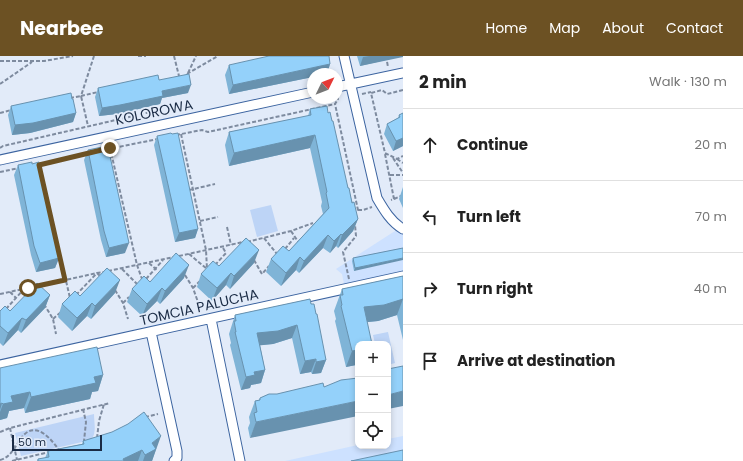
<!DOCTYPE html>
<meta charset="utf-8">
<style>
body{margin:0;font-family:Poppins,sans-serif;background:#f2f2f2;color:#222}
.controls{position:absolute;right:12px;bottom:12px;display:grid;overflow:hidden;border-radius:8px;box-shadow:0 2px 6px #0003}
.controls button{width:36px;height:36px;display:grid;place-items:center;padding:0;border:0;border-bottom:1px solid #e0e0e0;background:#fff;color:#222;font:20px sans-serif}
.compass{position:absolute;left:307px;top:12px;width:36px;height:36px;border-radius:50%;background:#fff;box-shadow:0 2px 6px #0003;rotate:47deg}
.scale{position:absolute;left:12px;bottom:10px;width:90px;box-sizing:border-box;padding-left:4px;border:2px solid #1a2b45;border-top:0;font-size:11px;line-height:14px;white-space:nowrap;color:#1a2b45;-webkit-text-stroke:3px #e2ebf9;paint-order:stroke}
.stop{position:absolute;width:12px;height:12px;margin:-9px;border:3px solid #6c5123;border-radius:50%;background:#fff}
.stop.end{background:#6c5123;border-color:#fff;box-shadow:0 1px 4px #0008}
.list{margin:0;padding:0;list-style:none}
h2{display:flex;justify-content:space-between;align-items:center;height:52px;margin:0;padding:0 16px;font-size:17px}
h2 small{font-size:13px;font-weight:400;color:#767676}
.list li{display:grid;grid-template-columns:26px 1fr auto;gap:12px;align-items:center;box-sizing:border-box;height:72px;padding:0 16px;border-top:1px solid #e0e0e0}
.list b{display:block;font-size:15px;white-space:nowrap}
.list em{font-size:13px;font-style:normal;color:#767676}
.icon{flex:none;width:22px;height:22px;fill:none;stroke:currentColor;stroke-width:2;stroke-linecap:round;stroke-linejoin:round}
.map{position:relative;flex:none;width:403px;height:405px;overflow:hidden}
header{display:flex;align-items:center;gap:24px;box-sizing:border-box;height:56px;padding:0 20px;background:#6c5123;color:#fff}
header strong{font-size:19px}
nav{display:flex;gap:22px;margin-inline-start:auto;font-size:14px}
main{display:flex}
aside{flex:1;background:#fff}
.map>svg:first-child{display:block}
.built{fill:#cde1ff}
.green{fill:#bdd4f6}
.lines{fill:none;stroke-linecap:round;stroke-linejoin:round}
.minor-casing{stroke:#3c64a0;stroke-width:11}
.path{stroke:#7e8b9f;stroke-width:2;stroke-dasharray:4 2;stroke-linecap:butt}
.minor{stroke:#fff;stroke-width:9}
.wall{fill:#7fb4d7}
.shaded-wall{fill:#6892af}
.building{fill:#94d1fa;stroke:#6892af}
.route{stroke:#6c5123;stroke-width:5}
.labels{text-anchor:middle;stroke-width:3.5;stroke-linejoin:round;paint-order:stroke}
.street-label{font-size:14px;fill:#1a2b45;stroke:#e2ebf9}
</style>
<header>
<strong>Nearbee</strong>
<nav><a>Home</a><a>Map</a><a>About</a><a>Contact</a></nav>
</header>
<main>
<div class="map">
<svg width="403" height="405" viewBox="0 0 403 405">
<rect width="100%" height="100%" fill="#e2ebf9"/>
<path class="built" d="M 395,175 L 403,177 L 403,215 L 344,228 L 342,218 L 336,213 Z
M 403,380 L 403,405 L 285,405 L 358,389 L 388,390 L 388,383 Z"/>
<path class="green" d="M 271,149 L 278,175 L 257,181 L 250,154 Z
M 388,276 L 395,307 L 388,309 L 388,288 L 375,288 L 373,279 Z
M 94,358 C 94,367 97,377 91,384 L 21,400 L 15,377 Z"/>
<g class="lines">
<g class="minor-casing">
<path id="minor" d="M 344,0 L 377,142 C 384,154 391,166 403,173
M 337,31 L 403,17
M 0,104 L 313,36
M 211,263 L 240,405
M 151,276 L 177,395 L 177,402 L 174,405
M 0,309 L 403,220"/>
</g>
<path class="path" d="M 94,0 L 81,40 L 98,36
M 138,0 L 146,0
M 174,0 L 179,20
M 386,0 L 388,11
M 0,5 L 44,5 L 73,0
M 188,17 L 196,0
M 187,18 L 218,0
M 0,28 L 32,6
M 403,34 L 387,38 L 382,34 L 371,37 L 385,97 L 397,103 L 403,100
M 362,38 L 371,36
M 337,40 L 338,43 L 335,48 L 358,154 L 354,154
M 70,42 L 81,40 L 88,70
M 0,57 L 11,54
M 181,78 L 206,194 L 207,213
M 176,79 L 202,74 L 208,76 L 335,48
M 0,92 L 3,90 L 155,55 L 160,58
M 110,92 L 137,209 L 142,223
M 108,93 L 158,83
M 385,98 L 394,143 L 391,144
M 393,102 L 403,117
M 397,103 L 403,107
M 37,109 L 88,98
M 0,116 L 19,112
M 390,119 L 403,119
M 43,126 L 70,242
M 189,134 L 215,128
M 394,143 L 403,139
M 358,154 L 363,154 L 372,151
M 200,165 L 218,161
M 227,171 L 231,189
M 291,175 L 299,187
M 264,182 L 277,198
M 247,186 L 291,175 L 313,167
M 285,193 L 294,182
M 189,198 L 207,213
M 179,200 L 243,186
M 254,204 L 262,218 L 269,210
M 149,207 L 158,215
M 215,209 L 226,197 L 223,192
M 122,213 L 138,229
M 108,215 L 174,201
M 185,219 L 193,232 L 199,249
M 146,223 L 163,204
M 349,223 L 343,196 L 356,180 L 355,169
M 38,230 L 97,217 L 101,221
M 193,232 L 200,225
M 115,234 L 123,247 L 128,263
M 10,236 L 16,242
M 0,238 L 23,233
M 76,239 L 97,217 L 104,216
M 123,247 L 129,241
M 44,248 L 53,263 L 56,278
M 6,253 L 24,233 L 34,231
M 53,263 L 61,256
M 83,353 L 86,366 L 84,385
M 145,361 L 158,358
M 10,372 L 17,404
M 0,376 L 10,372 L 110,347
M 97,382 L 99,365 L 104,348
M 0,404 C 9,402 13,394 18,387 C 31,363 47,377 59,394
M 12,405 L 49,396"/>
<use href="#minor" class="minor"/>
</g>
<path class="wall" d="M 357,0 L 403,0 L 360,10 Z
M 330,8 L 327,18 L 229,38 L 225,19 L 229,9 Z
M 159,24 L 188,37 L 162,42 L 160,48 L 117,58 L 99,60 L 95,41 L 98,32 Z
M 11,50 L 76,57 L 73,66 L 30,77 L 12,79 L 8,59 Z
M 310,53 L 348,132 L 358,163 L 353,175 L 338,192 L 336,190 L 330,197 L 323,192 L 299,217 L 296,214 L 281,230 L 266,216 L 271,203 L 289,195 L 323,158 L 321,150 L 322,146 L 310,92 L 229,110 L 225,89 L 229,76 L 308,60 Z
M 403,57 L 403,90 L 393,95 L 384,78 L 387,68 L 398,62 L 399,59 Z
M 157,80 L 198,173 L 195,182 L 175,186 L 154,89 Z
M 88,94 L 125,197 L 106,201 L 101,184 L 84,104 Z
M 32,108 L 59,202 L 55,212 L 36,216 L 31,199 L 14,119 L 18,109 Z
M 403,131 L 403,152 L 399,143 Z
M 403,192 L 354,215 L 352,205 L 353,202 Z
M 254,207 L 230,233 L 226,229 L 212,245 L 197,231 L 201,218 L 219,210 Z
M 403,220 L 403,284 L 397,259 L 378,265 L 367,266 L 358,288 L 358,305 L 357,306 L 356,309 L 346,311 L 335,265 L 336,263 L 334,255 L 342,233 Z
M 184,222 L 160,248 L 157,245 L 142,260 L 127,246 L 132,233 L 150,226 Z
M 115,237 L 91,263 L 87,260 L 72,275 L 58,261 L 62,248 L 80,240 Z
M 50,239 L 45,252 L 21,277 L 18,274 L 3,290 L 0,287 L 0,255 L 10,255 Z
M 310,243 L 326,304 L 321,317 L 312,318 L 311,316 L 300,318 L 292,282 L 273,288 L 260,289 L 265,314 L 261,327 L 251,329 L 250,332 L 241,334 L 230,289 L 231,287 L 229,278 L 235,259 Z
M 0,312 L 103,319 L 98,335 L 92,336 L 90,343 L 25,357 L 24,352 L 9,355 L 7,362 L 0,364 Z
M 269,338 L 250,382 L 248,372 L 250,367 L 249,361 L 255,345 L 259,344 L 260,342 Z
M 83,385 L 156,393 L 152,405 L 37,405 L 38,403 L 45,402 L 48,395 L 82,388 Z"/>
<path class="shaded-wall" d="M 369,0 L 403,0 L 403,1 L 360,10 L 363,1 Z
M 330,8 L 327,18 L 313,18 L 313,21 L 229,38 L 233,29 Z
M 191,29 L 188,37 L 162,42 L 160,48 L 117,58 L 99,60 L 102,52 L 162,35 Z
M 76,57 L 73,66 L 30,77 L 12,79 L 15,69 Z
M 315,79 L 310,92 L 229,110 L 234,97 Z
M 403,82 L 403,90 L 393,95 L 396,85 Z
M 358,163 L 353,175 L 338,192 L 342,179 Z
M 198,173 L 195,182 L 175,186 L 179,177 Z
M 341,178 L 336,190 L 330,197 L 334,185 Z
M 328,179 L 323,192 L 299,217 L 304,205 Z
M 129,187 L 125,197 L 106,201 L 109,192 Z
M 259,194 L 254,207 L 230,233 L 234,220 Z
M 300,201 L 296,214 L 281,230 L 286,217 Z
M 59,202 L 55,212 L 36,216 L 40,207 Z
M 403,202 L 403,204 L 354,215 L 355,212 Z
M 189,209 L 184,222 L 160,248 L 165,235 Z
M 231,217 L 226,229 L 212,245 L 217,232 Z
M 120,224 L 115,237 L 91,263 L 95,250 Z
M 162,232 L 157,245 L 142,260 L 147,248 Z
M 50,239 L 45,252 L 21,277 L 26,264 Z
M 403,243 L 397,259 L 378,265 L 358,267 L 364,251 Z
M 92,247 L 87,260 L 72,275 L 77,262 Z
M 22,262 L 18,274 L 3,290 L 8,277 Z
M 297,269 L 292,282 L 273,288 L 253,290 L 257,277 Z
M 358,294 L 358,305 L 357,306 L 356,309 L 346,311 L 352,295 Z
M 316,303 L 311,316 L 300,318 L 305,305 Z
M 326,304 L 321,317 L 312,318 L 316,306 Z
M 265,314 L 261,327 L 251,329 L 250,332 L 241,334 L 246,321 L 254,316 Z
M 103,319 L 98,335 L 92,336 L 90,343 L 25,357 L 31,341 L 94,321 Z
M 403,335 L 403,350 L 388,353 L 388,339 Z
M 30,336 L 24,352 L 9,355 L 7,362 L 0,364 L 0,356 L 3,348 L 11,340 Z
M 358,345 L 358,360 L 250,382 L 256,366 Z
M 2,347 L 0,354 L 0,348 Z
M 161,380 L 152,405 L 143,405 L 145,399 L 152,387 Z
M 142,394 L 138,405 L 123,405 L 123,403 Z"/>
<path class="building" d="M 269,0 L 329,0 L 330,8 L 233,29 L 229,9 Z
M 189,18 L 191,29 L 162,35 L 163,40 L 120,49 L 102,52 L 98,32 L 158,19 L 159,24 Z
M 71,37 L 72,43 L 73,43 L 76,57 L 33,67 L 15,69 L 11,50 Z
M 327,50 L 328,57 L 330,56 L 332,65 L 333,65 L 348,132 L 349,132 L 352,147 L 354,146 L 358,163 L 342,179 L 341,178 L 334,185 L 328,179 L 304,205 L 300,201 L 286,217 L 271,203 L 283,190 L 289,195 L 329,152 L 326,137 L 327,136 L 315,79 L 234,97 L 229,76 L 311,59 L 310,53 Z
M 403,57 L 403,82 L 396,85 L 387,68 L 400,61 L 399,59 Z
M 171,77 L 172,78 L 178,77 L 198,173 L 179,177 L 157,80 Z
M 102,91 L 102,93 L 108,91 L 129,187 L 109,192 L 104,175 L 88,94 Z
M 32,106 L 32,108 L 39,106 L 59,202 L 40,207 L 34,190 L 18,109 Z
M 246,182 L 259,194 L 234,220 L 231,217 L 217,232 L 201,218 L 213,205 L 219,210 Z
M 403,192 L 403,202 L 355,212 L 353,202 Z
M 176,197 L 189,209 L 165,235 L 162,232 L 147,248 L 132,233 L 144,220 L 150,226 Z
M 107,212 L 120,224 L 95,250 L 92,247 L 77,262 L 62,248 L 75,235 L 80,240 Z
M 403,220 L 403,243 L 384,249 L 364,251 L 372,288 L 358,288 L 358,294 L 352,295 L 341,250 L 342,249 L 340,239 L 343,239 L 342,233 Z
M 37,227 L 50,239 L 26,264 L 22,262 L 8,277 L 0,270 L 0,255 L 5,250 L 10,255 Z
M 310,243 L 311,248 L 314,248 L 316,258 L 317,258 L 326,304 L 316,306 L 316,303 L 305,305 L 297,269 L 278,275 L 257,277 L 265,314 L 254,316 L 255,319 L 246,321 L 235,276 L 236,276 L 234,265 L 236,265 L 235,259 Z
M 97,291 L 103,319 L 94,321 L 96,327 L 31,341 L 30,336 L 11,340 L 13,346 L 3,348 L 2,347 L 0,348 L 0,312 Z
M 403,310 L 403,335 L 388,339 L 388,313 Z
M 358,322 L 358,345 L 256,366 L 254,357 L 257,356 L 255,345 L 260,344 L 260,342 L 269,338 L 277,338 L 323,327 L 324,331 L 341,324 Z
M 144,356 L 161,380 L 152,387 L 156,393 L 145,399 L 142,394 L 123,403 L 124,405 L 38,405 L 38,403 L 49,401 L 48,395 L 84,388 L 83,385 L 112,376 L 128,368 Z
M 403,394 L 403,405 L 351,405 Z"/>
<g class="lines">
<path class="route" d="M 28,232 L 65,224 L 39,109 L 110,92"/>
</g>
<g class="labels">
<g class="street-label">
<text transform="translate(154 56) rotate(-12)" y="5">KOLOROWA</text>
<text transform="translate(199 251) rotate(-13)" y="5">TOMCIA PALUCHA</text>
</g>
</g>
</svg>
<div class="controls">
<button>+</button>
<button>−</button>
<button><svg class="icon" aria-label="locate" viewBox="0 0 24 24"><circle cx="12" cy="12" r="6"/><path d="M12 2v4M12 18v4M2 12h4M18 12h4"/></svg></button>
</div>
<svg class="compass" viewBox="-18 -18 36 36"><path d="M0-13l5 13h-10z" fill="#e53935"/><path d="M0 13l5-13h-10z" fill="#767676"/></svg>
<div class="scale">50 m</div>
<div class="stop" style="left:28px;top:232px"></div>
<div class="stop end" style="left:110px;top:92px"></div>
</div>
<aside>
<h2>2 min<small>Walk · 130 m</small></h2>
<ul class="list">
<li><svg class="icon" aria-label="ahead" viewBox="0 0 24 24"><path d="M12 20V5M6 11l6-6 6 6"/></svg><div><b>Continue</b></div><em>20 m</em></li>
<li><svg class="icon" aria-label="left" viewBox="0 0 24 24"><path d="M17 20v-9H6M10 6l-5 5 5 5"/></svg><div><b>Turn left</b></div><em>70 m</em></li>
<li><svg class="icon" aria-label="right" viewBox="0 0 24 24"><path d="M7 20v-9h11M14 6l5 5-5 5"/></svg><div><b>Turn right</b></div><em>40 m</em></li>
<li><svg class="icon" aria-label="arrive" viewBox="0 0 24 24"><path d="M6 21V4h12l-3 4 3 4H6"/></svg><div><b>Arrive at destination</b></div></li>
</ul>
</aside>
</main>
